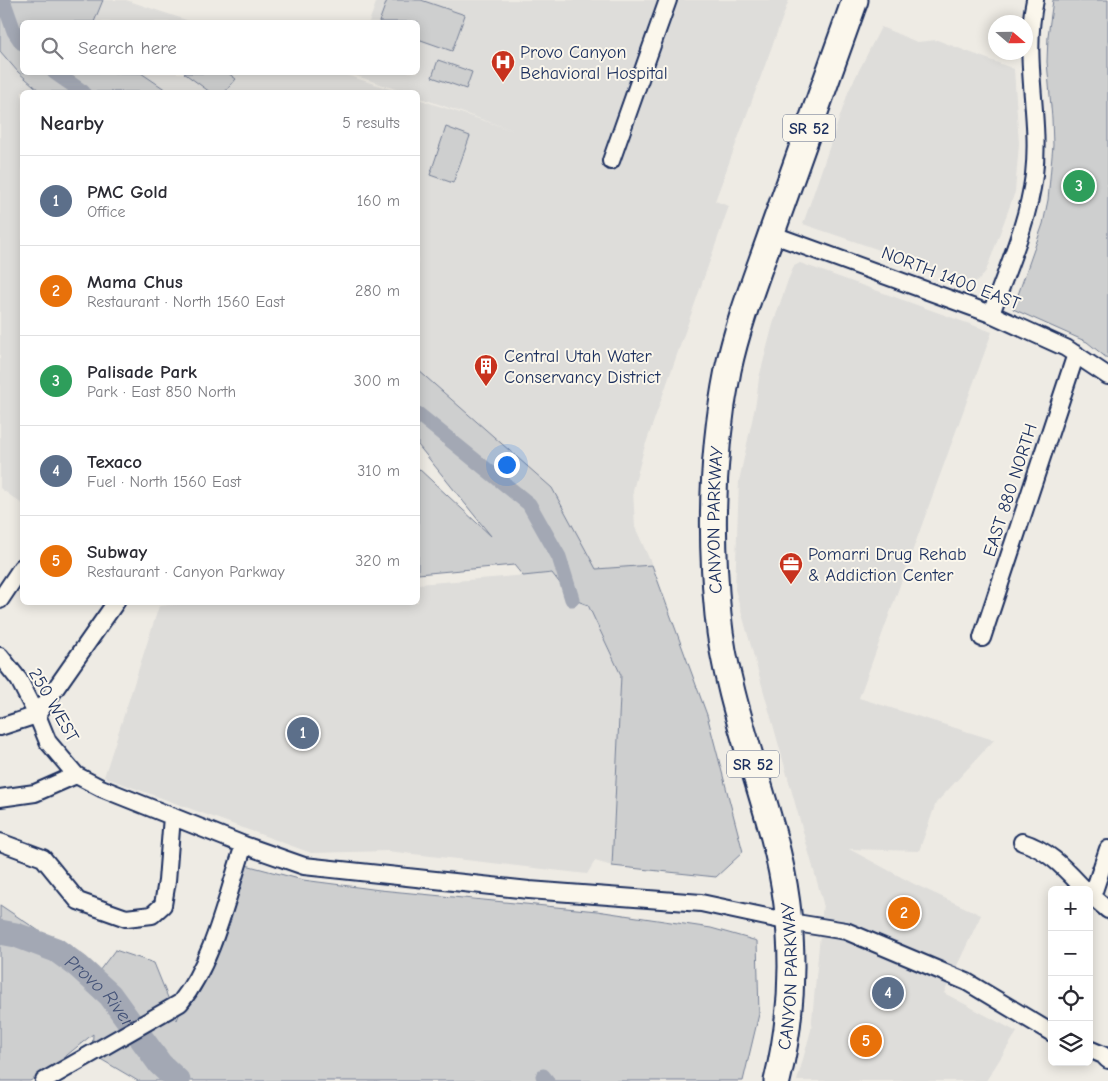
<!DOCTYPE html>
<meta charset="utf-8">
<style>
body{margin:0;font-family:"Comic Neue",sans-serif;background:#f2f2f3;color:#2b2b33}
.controls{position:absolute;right:15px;bottom:15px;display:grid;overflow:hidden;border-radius:8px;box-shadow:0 2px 12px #0003}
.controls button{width:45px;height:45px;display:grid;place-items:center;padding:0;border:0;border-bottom:1px solid #e1e1e2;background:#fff;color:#2b2b33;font:25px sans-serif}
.compass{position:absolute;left:988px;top:15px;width:45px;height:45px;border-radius:50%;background:#fff;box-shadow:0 2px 12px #0003;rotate:110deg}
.you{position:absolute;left:506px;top:464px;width:18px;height:18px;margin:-12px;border:4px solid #fff;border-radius:50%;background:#1a73e8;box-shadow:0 0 0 8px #1a73e833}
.badge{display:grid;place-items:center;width:32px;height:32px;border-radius:50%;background:#1a73e8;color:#fff;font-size:16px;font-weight:700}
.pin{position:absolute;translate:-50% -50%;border:2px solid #fff;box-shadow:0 1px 5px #0006}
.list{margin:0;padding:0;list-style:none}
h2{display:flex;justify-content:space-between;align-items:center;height:65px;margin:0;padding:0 20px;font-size:21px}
h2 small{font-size:16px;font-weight:400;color:#7c7c81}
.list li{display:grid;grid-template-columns:32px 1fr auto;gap:15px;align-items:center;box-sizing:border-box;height:90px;padding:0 20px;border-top:1px solid #e1e1e2}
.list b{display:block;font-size:19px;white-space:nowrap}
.list p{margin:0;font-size:16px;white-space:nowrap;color:#7c7c81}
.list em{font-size:16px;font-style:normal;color:#7c7c81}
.icon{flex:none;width:28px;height:28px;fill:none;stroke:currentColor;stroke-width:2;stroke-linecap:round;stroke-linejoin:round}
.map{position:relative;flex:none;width:1108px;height:1081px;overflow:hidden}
.search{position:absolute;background:#fff;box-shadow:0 2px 12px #0003;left:20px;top:20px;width:400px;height:55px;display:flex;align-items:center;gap:12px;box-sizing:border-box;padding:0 18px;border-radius:8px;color:#7c7c81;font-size:19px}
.panel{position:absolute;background:#fff;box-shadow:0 2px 12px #0003;left:20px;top:90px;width:400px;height:515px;border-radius:8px}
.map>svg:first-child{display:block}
.built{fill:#deddda}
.green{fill:#cecfcf;stroke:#747f96}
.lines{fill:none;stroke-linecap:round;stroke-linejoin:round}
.canal{stroke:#a3a8b4;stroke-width:15}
.river{stroke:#a3a8b4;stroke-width:25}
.minor-casing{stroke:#1b2f5e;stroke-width:20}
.highway-casing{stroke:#1b2f5e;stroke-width:29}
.minor{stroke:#fbf7ec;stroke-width:16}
.highway{stroke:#fbf7ec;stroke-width:25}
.labels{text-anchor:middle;stroke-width:4;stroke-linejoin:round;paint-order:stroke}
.shield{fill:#fbf7ec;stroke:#5e6b89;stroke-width:1}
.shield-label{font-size:16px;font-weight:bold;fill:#1b2f5e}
.poi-label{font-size:18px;fill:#1b2f5e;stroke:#fbf7ec;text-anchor:start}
.street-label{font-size:18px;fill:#1b2f5e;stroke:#fbf7ec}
.water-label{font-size:19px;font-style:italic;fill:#445378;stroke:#fbf7ec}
</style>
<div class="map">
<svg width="1108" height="1081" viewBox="0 0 1108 1081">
<rect width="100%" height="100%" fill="#eeebe4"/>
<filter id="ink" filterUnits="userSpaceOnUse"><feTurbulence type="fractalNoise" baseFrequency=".02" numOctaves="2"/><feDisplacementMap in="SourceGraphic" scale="10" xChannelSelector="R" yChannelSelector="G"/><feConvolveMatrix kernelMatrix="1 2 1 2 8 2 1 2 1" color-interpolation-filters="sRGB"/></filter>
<g filter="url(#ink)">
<path class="built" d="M 57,0 L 126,0 L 192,22 L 73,22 Z
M 377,0 L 789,0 L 715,201 L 729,206 L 644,449 L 633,490 L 635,527 L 652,565 L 553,573 L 572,599 L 588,605 L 621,675 L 612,866 L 595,861 L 587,874 L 387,851 L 311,853 L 104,777 L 159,606 L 204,602 L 418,602 L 418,584 L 552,573 L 418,375 L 418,99 L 512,130 L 418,97 L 418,92 L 404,92 L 351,74 L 352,72 L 418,72 L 418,22 L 369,22 Z
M 881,27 L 917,42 L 937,40 L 1014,69 L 1019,144 L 1015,192 L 986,271 L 979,280 L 974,282 L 803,224 L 849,90 Z
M 0,51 L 18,72 L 41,92 L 22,92 L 22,504 L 0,488 Z
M 141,73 L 340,73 L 399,92 L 169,92 Z
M 800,263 L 992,332 L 859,698 L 994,740 L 936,803 L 919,851 L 849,849 L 914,884 L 981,915 L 944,993 L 1017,1032 L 986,1081 L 797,1081 L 811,1030 L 823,903 L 735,589 L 739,481 L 756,402 L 759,378 L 773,324 L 788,280 L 794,266 Z"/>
<path class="green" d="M 0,0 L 103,0 L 94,22 L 22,22 L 22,72 L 141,73 L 169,92 L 41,92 L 18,72 L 0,51 Z
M 387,0 L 421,0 L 465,15 L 452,51 L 418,39 L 418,22 L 379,22 Z
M 1053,0 L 1108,0 L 1108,359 L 1087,342 L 1013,309 L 1043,224 L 1048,200 L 1053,145 L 1052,118 L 1047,62 L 1048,36 Z
M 438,60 L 472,72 L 466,89 L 432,77 Z
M 184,73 L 228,73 L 236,79 L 225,92 L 210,92 Z
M 446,127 L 470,136 L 453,183 L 430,175 Z
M 418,370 L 552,488 L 596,569 L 652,565 L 707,715 L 743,852 L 716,877 L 612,866 L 621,675 L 588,605 L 572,599 L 552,573 L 523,576 L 514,565 L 418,574 L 418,468 L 491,536 L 418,445 Z
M 238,863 L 303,880 L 380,890 L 597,911 L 711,928 L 757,941 L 759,1014 L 743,1081 L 138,1081 L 92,1054 L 93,1034 L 67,1055 L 62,1062 L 30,1081 L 0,1081 L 0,905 L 99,971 L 115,950 L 154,963 L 177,1020 Z"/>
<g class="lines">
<path class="canal" d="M 3,0 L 14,31 L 22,43
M 54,72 L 83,92
M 418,414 L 529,504 L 559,557 L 572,599
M 543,1076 L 547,1081"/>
<path class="river" id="s1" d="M 0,932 L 16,935 L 56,950 L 78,966 L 110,995 L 160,1064 L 178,1081"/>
<g class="minor-casing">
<path id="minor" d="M 611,161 L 668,0
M 771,234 L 991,314 L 1066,348 L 1108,376
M 991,314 C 1007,269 1028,223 1034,175 C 1041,116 1022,60 1035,0
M 0,600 L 22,567
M 982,638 L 1076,354
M 0,656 L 19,680 L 37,715 L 48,742 L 76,775 L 101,788 L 244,845 L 304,866 L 529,890 L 701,903 L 790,922 L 846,931 L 967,982 L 1052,1033
M 0,727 L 37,715 L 116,602
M 0,798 L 35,793 L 76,775
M 0,842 L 43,858 L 78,901 L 126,918 L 152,915 L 163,905 L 167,881 L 172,816
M 1022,842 C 1049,850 1066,870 1085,890
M 1089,894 L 1108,910
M 1092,897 L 1108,849
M 1089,1049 L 1103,1055 L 1108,1060
M 44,1081 L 180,1003 C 214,961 227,895 244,845"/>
</g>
<g class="highway-casing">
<g id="highway">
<path id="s2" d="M 777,1081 C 797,1000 795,918 774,838 C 755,766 725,689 718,615 C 710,534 712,451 728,370 C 738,323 756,278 772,232 C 800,155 827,77 855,0"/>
</g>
</g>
<use href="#minor" class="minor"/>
<use href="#highway" class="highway"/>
</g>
</g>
<defs>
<g id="hospital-pin" transform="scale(1.25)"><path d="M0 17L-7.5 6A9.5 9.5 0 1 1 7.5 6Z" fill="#c8321e" stroke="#fbf7ec"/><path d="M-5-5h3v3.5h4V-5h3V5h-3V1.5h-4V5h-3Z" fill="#fff"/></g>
<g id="building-pin" transform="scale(1.25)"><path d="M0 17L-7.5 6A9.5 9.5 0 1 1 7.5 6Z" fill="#c8321e" stroke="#fbf7ec"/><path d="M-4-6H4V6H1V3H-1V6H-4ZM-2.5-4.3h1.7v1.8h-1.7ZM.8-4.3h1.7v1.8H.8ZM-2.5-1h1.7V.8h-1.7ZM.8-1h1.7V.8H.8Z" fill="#fff"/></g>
<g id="office-pin" transform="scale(1.25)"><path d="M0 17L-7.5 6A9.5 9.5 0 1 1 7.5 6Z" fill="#c8321e" stroke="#fbf7ec"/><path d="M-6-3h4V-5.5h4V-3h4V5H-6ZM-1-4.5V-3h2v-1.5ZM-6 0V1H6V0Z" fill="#fff"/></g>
</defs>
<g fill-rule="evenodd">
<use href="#hospital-pin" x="503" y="62"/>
<use href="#building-pin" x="486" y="366"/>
<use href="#office-pin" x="791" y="564"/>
</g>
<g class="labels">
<g class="shield">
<rect x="783" y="114.5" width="52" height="27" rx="4"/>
<rect x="727" y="750.5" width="52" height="27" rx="4"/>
</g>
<g class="shield-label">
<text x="809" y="134">SR 52</text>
<text x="753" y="770">SR 52</text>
</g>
<g class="poi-label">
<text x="520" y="58">Provo Canyon<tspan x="520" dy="21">Behavioral Hospital</tspan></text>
<text x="504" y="362">Central Utah Water<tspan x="504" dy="21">Conservancy District</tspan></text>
<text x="808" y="560">Pomarri Drug Rehab<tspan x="808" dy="21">&amp; Addiction Center</tspan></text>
</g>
<g class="street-label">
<text transform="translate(951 278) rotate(21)" y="6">NORTH 1400 EAST</text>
<text transform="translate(1010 490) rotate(-72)" y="6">EAST 880 NORTH</text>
<text dy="6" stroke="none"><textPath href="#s2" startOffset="571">CANYON PARKWAY</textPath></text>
<text transform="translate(54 705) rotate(60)" y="6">250 WEST</text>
<text dy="6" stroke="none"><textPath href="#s2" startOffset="106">CANYON PARKWAY</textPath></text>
</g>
<g class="water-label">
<text dy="7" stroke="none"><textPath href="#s1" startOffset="120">Provo River</textPath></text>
</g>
</g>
</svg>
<div class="controls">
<button>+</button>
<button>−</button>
<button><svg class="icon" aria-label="locate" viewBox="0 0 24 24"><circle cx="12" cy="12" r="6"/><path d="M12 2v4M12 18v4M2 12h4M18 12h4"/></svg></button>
<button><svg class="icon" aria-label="layers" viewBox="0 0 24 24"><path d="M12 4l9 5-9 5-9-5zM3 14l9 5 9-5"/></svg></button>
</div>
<svg class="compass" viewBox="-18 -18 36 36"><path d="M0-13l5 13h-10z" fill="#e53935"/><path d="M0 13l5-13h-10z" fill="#7c7c81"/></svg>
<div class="you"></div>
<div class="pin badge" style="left:303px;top:733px;background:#5c6f8a">1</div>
<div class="pin badge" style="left:904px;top:913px;background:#e8710a">2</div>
<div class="pin badge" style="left:1079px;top:186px;background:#2e9e5b">3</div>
<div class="pin badge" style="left:888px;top:993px;background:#5c6f8a">4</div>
<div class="pin badge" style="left:866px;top:1041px;background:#e8710a">5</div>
<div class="search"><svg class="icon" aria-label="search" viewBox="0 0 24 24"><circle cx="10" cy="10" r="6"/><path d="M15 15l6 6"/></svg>Search here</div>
<section class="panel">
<h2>Nearby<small>5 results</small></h2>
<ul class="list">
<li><span class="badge" style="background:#5c6f8a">1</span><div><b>PMC Gold</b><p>Office</p></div><em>160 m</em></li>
<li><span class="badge" style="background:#e8710a">2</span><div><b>Mama Chus</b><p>Restaurant · North 1560 East</p></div><em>280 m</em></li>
<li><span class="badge" style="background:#2e9e5b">3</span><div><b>Palisade Park</b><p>Park · East 850 North</p></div><em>300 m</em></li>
<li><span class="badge" style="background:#5c6f8a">4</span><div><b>Texaco</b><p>Fuel · North 1560 East</p></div><em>310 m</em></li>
<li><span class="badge" style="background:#e8710a">5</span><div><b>Subway</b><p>Restaurant · Canyon Parkway</p></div><em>320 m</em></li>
</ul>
</section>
</div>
